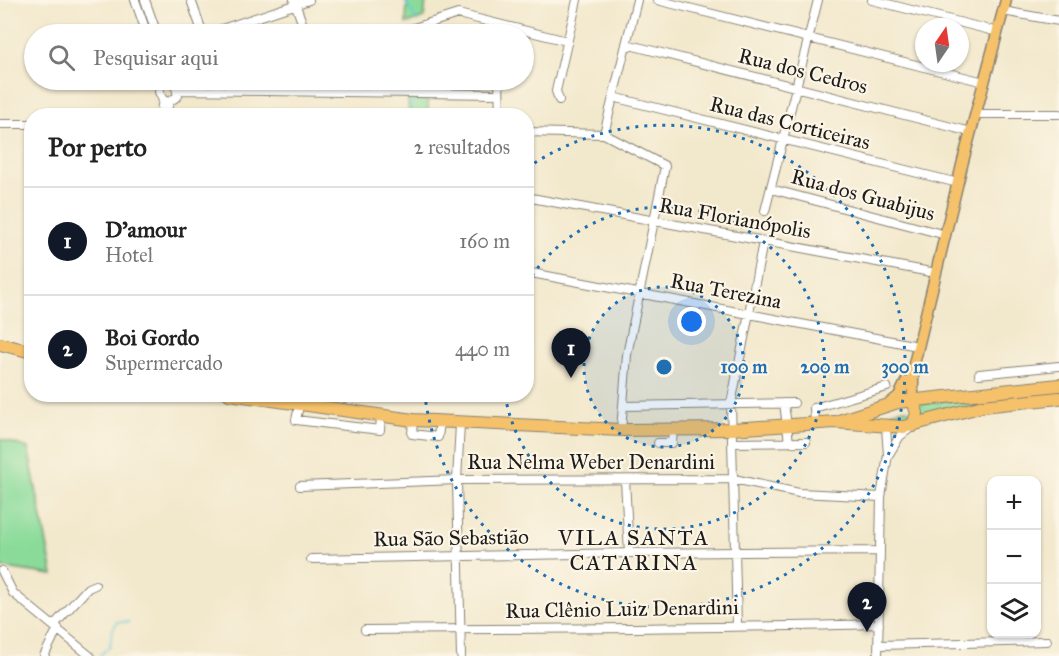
<!DOCTYPE html>
<html lang="pt">
<meta charset="utf-8">
<style>
body{margin:0;font-family:"IM FELL Great Primer",serif;background:#f2f2f2;color:#222}
.controls{position:absolute;right:18px;bottom:18px;display:grid;overflow:hidden;border-radius:12px;box-shadow:0 2px 4px #0004}
.controls button{width:54px;height:54px;display:grid;place-items:center;padding:0;border:0;border-bottom:2px solid #e0e0e0;background:#fff;color:#222;font:30px sans-serif}
.compass{position:absolute;left:915px;top:18px;width:54px;height:54px;border-radius:50%;background:#fff;box-shadow:0 2px 4px #0004;rotate:13deg}
.you{position:absolute;left:692px;top:322px;width:21px;height:21px;margin:-15px;border:4px solid #fff;border-radius:50%;background:#1a73e8;box-shadow:0 0 0 9px #1a73e833}
.badge{display:grid;place-items:center;width:39px;height:39px;border-radius:50%;background:#111827;color:#fff;font-size:20px;font-weight:700}
.pin{position:absolute;translate:-50% -50px;filter:drop-shadow(0 2px 3px #0008)}
.pin::after{content:'';position:absolute;top:32px;width:21px;height:18px;background:inherit;clip-path:polygon(0 0,100% 0,50% 100%)}
.list{margin:0;padding:0;list-style:none}
h2{display:flex;justify-content:space-between;align-items:center;height:78px;margin:0;padding:0 24px;font-size:26px}
h2 small{font-size:20px;font-weight:400;color:#767676}
.list li{display:grid;grid-template-columns:39px 1fr auto;gap:18px;align-items:center;box-sizing:border-box;height:108px;padding:0 24px;border-top:2px solid #e0e0e0}
.list b{display:block;font-size:22px;white-space:nowrap}
.list p{margin:0;font-size:20px;white-space:nowrap;color:#767676}
.list em{font-size:20px;font-style:normal;color:#767676}
.icon{flex:none;width:33px;height:33px;fill:none;stroke:currentColor;stroke-width:2;stroke-linecap:round;stroke-linejoin:round}
.map{position:relative;flex:none;width:1059px;height:656px;overflow:hidden}
.search{position:absolute;background:#fff;box-shadow:0 2px 4px #0004;left:24px;top:24px;width:510px;height:66px;display:flex;align-items:center;gap:15px;box-sizing:border-box;padding:0 21px;border-radius:33px;color:#767676;font-size:22px}
.panel{position:absolute;background:#fff;box-shadow:0 2px 4px #0004;left:24px;top:108px;width:510px;height:294px;border-radius:24px}
.map>svg:first-child{display:block}
.green{fill:#8adb9a;stroke:#537c5b;stroke-width:1.5}
.lines{fill:none;stroke-linecap:round;stroke-linejoin:round}
.stream{stroke:#5ec8d8;stroke-width:1.5}
.minor-casing{stroke:#878274;stroke-width:10}
.major-casing{stroke:#878274;stroke-width:13}
.highway-casing{stroke:#878274;stroke-width:14}
.minor{stroke:#fff;stroke-width:8}
.major{stroke:#f5c16b;stroke-width:10}
.highway{stroke:#f5c16b;stroke-width:12}
.ring{fill:none;stroke:#1f6fb2;stroke-width:3;stroke-dasharray:3 6}
.labels{text-anchor:middle;stroke-width:4.5;stroke-linejoin:round;paint-order:stroke}
.street-label{font-size:21px;fill:#1c1c1c;stroke:#fcf5e5}
.neighbourhood-label{font-size:22px;letter-spacing:1.5px;fill:#1c1c1c;stroke:#fcf5e5}
.centre{fill:#1f6fb2;stroke:#fcf5e5;stroke-width:3}
.ring-label{font-size:18px;text-anchor:middle;font-weight:bold;fill:#1f6fb2;stroke:#fcf5e5;stroke-width:4.5;stroke-linejoin:round;paint-order:stroke}
</style>
<div class="map">
<svg width="1059" height="656" viewBox="0 0 1059 656">
<rect width="100%" height="100%" fill="#fcf5e5"/>
<filter id="ink" filterUnits="userSpaceOnUse"><feTurbulence type="fractalNoise" baseFrequency=".0167" numOctaves="2"/><feDisplacementMap in="SourceGraphic" scale="12" xChannelSelector="R" yChannelSelector="G"/><feConvolveMatrix kernelMatrix="1 2 1 2 8 2 1 2 1" color-interpolation-filters="sRGB"/></filter>
<filter id="wash" filterUnits="userSpaceOnUse"><feTurbulence type="fractalNoise" baseFrequency=".008" numOctaves="4" result="noise"/><feDisplacementMap in="SourceGraphic" scale="24" xChannelSelector="R" yChannelSelector="G"/><feGaussianBlur stdDeviation="1.35" result="paint"/><feColorMatrix in="noise" values="0 0 0 0 0 0 0 0 0 0 0 0 0 0 0 0 0 1.4 0 .05"/><feComposite in="paint" operator="in"/></filter>
<g filter="url(#wash)">
<rect width="100%" height="100%" fill="#f2e8cc"/>
<path class="green" d="M 407,0 L 426,0 L 424,18 L 406,24 Z
M 408,100 L 428,100 L 428,115 L 409,115 Z
M 1059,390 L 1059,395 L 921,418 L 917,404 Z
M 906,409 L 911,412 L 912,418 L 905,423 L 890,422 L 888,419 L 892,411 Z
M 0,439 L 28,448 L 53,575 L 0,567 Z"/>
<g class="lines">
<path class="stream" d="M 404,0 L 418,22
M 416,89 L 417,80
M 408,116 L 414,96
M 99,656 L 110,646 L 112,631 L 117,622 L 129,622"/>
</g>
</g>
<g filter="url(#ink)">
<g class="lines">
<g class="minor-casing">
<path id="minor" d="M 135,0 L 147,34
M 145,0 L 157,34
M 191,0 L 203,34
M 294,0 L 306,34
M 657,0 L 984,82
M 872,0 L 998,32
M 1003,11 L 1059,21
M 207,34 L 309,0
M 395,34 L 458,14 L 567,41
M 626,44 L 971,132
M 218,80 L 220,90
M 278,80 L 280,91
M 499,80 L 500,116
M 240,88 L 265,80
M 178,90 L 499,94
M 613,97 L 958,183
M 559,100 L 556,91 L 577,0
M 976,114 L 1059,114
M 160,116 L 163,100
M 166,116 L 169,102 L 178,96 L 175,84 L 166,82 L 161,84 L 159,92 L 163,100 L 169,102
M 0,124 L 32,124
M 526,132 L 604,134 L 665,166 L 627,355 L 621,430
M 604,134 L 637,0
M 771,189 L 946,235
M 526,197 L 936,273
M 765,211 L 818,0
M 526,272 L 918,346
M 979,374 L 1059,366
M 784,403 L 789,442
M 299,406 L 296,420 L 380,430 L 381,416
M 623,406 L 794,403
M 413,420 L 412,434 L 438,437 L 440,422
M 815,423 L 814,408 L 887,387
M 460,424 L 457,480 L 461,656
M 658,443 L 672,443 L 673,429
M 733,443 L 806,442
M 889,454 L 900,436 L 913,426
M 625,480 L 629,553
M 300,486 L 457,480 L 734,479 L 799,493 L 881,497
M 311,559 L 629,553 L 880,551
M 2,571 L 13,593 L 90,656
M 54,625 L 88,588 L 95,585
M 737,625 L 731,404 L 763,242
M 365,630 C 537,628 708,629 879,624
M 879,645 L 1047,641
M 44,656 L 58,628
M 878,656 L 881,497 L 888,455 L 886,427"/>
</g>
<g class="major-casing">
<path id="major" d="M 913,401 L 913,368 L 963,161 L 1006,0
M 889,404 L 899,396 L 910,374"/>
</g>
<g class="highway-casing">
<path id="highway" d="M 0,344 L 32,352
M 229,394 L 413,420 L 621,430 L 732,429 L 835,422 L 904,427 L 983,406 L 1059,398
M 839,421 L 898,402 L 1059,385
M 913,426 L 917,413 L 913,401"/>
</g>
<use href="#minor" class="minor"/>
<use href="#major" class="major"/>
<use href="#highway" class="highway"/>
</g>
</g>
<circle cx="664" cy="367" r="80" fill="#1f6fb2" fill-opacity=".12"/>
<g class="ring">
<circle cx="664" cy="367" r="80"/>
<path d="M527 283A161 161 0 1 1 505 395"/>
<path d="M527 168A241 241 0 1 1 425 396"/>
</g>
<g class="labels">
<g class="street-label">
<text transform="translate(803 71) rotate(14)" y="7">Rua dos Cedros</text>
<text transform="translate(790 123) rotate(14)" y="7">Rua das Corticeiras</text>
<text transform="translate(863 195) rotate(15)" y="7">Rua dos Guabijus</text>
<text transform="translate(735 218) rotate(10)" y="7">Rua Florianópolis</text>
<text transform="translate(726 291) rotate(11)" y="7">Rua Terezina</text>
<text x="591" y="469">Rua Nelma Weber Denardini</text>
<text transform="translate(451 538) rotate(-1)" y="7">Rua São Sebastião</text>
<text transform="translate(622 609) rotate(-1)" y="7">Rua Clênio Luiz Denardini</text>
</g>
<g class="neighbourhood-label">
<text x="634" y="545">VILA SANTA<tspan x="634" dy="25">CATARINA</tspan></text>
</g>
</g>
<circle cx="664" cy="367" r="9" class="centre"/>
<g class="ring-label">
<text x="744" y="373">100 m</text>
<text x="825" y="373">200 m</text>
<text x="905" y="373">300 m</text>
</g>
</svg>
<div class="controls">
<button>+</button>
<button>−</button>
<button><svg class="icon" aria-label="layers" viewBox="0 0 24 24"><path d="M12 4l9 5-9 5-9-5zM3 14l9 5 9-5"/></svg></button>
</div>
<svg class="compass" viewBox="-18 -18 36 36"><path d="M0-13l5 13h-10z" fill="#e53935"/><path d="M0 13l5-13h-10z" fill="#767676"/></svg>
<div class="you"></div>
<div class="pin badge" style="left:571px;top:378px">1</div>
<div class="pin badge" style="left:867px;top:632px">2</div>
<div class="search"><svg class="icon" aria-label="search" viewBox="0 0 24 24"><circle cx="10" cy="10" r="6"/><path d="M15 15l6 6"/></svg>Pesquisar aqui</div>
<section class="panel">
<h2>Por perto<small>2 resultados</small></h2>
<ul class="list">
<li><span class="badge">1</span><div><b>D'amour</b><p>Hotel</p></div><em>160 m</em></li>
<li><span class="badge">2</span><div><b>Boi Gordo</b><p>Supermercado</p></div><em>440 m</em></li>
</ul>
</section>
</div>
